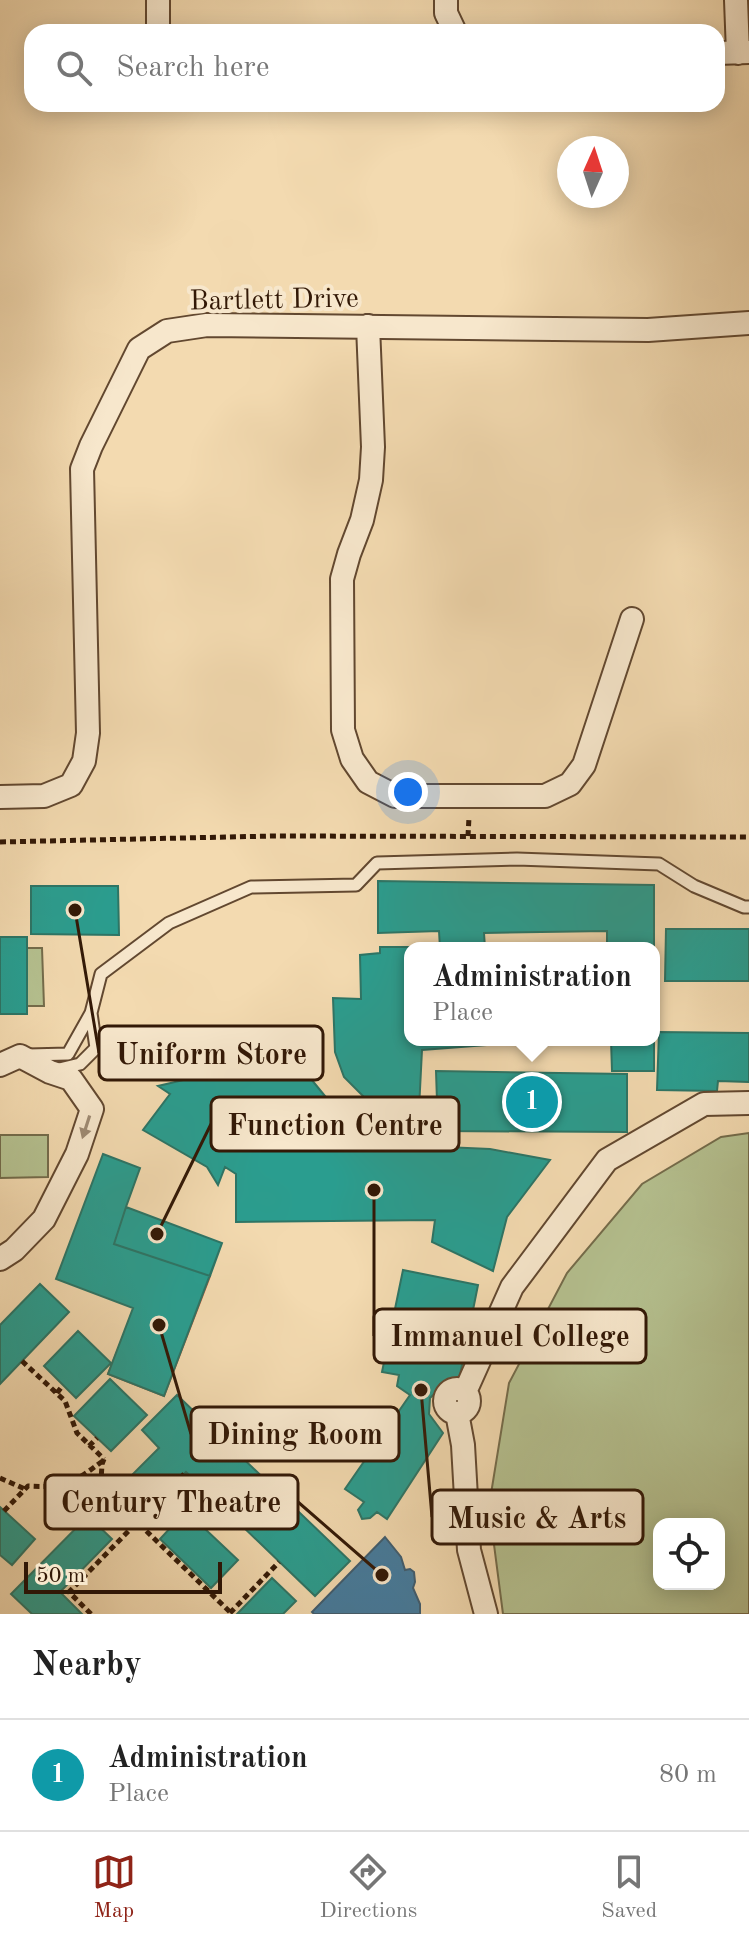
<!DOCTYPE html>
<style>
body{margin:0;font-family:"Old Standard TT",serif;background:#f2f2f2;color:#222}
.controls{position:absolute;right:24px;bottom:24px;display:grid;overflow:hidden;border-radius:16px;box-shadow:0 4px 20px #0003}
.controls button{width:72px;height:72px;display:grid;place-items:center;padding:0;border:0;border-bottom:2px solid #e0e0e0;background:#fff;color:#222;font:40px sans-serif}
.compass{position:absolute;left:557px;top:136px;width:72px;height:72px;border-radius:50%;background:#fff;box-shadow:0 4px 20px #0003;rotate:3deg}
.scale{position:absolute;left:24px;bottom:20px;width:198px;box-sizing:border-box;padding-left:8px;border:4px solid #321806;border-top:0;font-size:22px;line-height:28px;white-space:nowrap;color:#321806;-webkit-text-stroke:6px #f7e7cc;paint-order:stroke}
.you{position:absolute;left:408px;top:792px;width:28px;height:28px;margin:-20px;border:6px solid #fff;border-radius:50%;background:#1a73e8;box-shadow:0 0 0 12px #1a73e833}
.badge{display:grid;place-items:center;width:52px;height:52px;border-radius:50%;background:#8f2418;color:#fff;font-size:26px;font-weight:700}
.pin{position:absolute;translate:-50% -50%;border:4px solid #fff;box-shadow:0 2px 8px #0006}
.popup{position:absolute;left:404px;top:942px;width:256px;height:104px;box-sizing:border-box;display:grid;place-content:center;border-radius:16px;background:#fff;filter:drop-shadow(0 2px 6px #0005);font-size:26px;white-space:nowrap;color:#767676}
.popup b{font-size:30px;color:#222}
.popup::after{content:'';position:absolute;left:50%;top:100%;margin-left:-16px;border:16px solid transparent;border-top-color:#fff}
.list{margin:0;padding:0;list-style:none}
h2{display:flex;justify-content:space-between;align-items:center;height:104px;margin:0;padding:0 32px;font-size:34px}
h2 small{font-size:26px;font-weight:400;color:#767676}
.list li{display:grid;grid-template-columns:52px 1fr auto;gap:24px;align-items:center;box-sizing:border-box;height:112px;padding:0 32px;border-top:2px solid #e0e0e0}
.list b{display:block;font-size:30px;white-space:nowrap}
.list p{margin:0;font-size:26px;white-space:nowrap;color:#767676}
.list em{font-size:26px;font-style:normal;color:#767676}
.icon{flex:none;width:44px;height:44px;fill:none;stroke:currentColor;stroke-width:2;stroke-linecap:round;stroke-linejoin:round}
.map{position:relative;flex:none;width:749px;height:1614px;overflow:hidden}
.search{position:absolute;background:#fff;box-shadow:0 4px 20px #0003;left:24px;right:24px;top:24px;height:88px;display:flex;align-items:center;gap:20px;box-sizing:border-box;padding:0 28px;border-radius:24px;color:#767676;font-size:30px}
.sheet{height:216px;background:#fff}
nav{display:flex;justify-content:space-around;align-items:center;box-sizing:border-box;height:112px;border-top:2px solid #e0e0e0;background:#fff;font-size:22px;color:#767676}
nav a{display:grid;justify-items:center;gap:4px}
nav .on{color:#8f2418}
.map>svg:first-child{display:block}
.green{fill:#b5c190;stroke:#746c4b;stroke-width:2;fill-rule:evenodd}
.shops{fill:#e76f51;stroke:#b1553a;stroke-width:2}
.schools{fill:#2a9d8f;stroke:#2c7566;stroke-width:2}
.public{fill:#457b9d;stroke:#3f5d70;stroke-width:2}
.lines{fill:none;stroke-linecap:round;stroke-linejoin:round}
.service-casing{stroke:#624830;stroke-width:15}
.minor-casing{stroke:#624830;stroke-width:26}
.path{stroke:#321806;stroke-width:5;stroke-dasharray:6 4;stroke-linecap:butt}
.service{stroke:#f7e7cc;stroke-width:11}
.minor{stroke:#f7e7cc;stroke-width:22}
.oneway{fill:#9e8a73}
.labels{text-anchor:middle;stroke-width:8;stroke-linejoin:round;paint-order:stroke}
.street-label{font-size:28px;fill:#321806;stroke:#f7e7cc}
.leader{fill:none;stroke:#321806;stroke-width:3}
.callout-dot{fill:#321806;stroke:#f7e7cc;stroke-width:3}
.callout{fill:#f7e7cc;stroke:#321806;stroke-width:3}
.callout-label{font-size:30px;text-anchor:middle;font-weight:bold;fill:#321806}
</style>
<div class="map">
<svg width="749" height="1614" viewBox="0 0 749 1614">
<rect width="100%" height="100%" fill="#f3dab0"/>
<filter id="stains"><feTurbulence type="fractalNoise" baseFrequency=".0025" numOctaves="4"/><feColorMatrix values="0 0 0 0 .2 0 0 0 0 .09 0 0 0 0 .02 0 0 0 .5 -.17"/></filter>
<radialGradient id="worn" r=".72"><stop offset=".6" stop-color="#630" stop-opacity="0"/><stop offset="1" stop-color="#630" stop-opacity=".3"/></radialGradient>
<path class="green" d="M 27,948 L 42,948 L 44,1006 L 27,1006 Z
M 749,1133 L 749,1614 L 503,1614 L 489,1506 L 509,1383 L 567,1273 L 642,1184 L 721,1137 ZM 659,1524 L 719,1524 L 719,1584 L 659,1584 Z
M 0,1135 L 48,1135 L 48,1177 L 0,1178 Z"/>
<path class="shops" d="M 155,1258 L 210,1276 L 164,1396 L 108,1374 Z"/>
<path class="schools" d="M 378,881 L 654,885 L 654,1071 L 612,1071 L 611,1040 L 654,1040 L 654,948 L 607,948 L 607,931 L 484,933 L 485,948 L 440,948 L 439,931 L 378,933 Z
M 31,886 L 118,886 L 119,935 L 31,934 Z
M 666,929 L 749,929 L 749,981 L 665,981 Z
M 0,937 L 27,937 L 27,1014 L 0,1014 Z
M 380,947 L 425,947 L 410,948 L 410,1040 L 486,1040 L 486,1045 L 422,1050 L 419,1109 L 391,1109 L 391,1101 L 364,1097 L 344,1077 L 335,1052 L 333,998 L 361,999 L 360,955 L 380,953 Z
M 659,1032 L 749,1033 L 749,1082 L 718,1081 L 717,1091 L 657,1090 Z
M 211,1057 L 311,1079 L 352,1129 L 422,1146 L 490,1149 L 550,1160 L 507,1217 L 493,1271 L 432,1242 L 435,1220 L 236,1222 L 236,1174 L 225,1167 L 218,1185 L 207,1167 L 143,1130 L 170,1094 L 158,1086 L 192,1078 L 183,1068 L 215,1067 Z
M 436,1071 L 627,1074 L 627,1132 L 438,1131 Z
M 103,1154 L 140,1168 L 126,1207 L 222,1243 L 164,1396 L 108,1374 L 133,1308 L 56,1279 Z
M 126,1207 L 222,1243 L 210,1276 L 114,1244 Z
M 403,1270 L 478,1285 L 459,1380 L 444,1385 L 430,1398 L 429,1414 L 443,1433 L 387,1519 L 377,1512 L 370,1518 L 362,1519 L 358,1510 L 364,1502 L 345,1489 L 410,1395 L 397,1386 L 399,1375 L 382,1372 Z
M 40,1284 L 69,1312 L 0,1384 L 0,1325 Z
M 78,1331 L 111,1363 L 76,1398 L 44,1366 Z
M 110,1379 L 147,1415 L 111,1451 L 74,1416 Z
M 177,1395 L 350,1561 L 315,1596 L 186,1472 L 154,1505 L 128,1479 L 159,1448 L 142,1430 Z
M 0,1507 L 35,1539 L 12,1565 L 0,1555 Z
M 186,1511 L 238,1560 L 211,1588 L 160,1539 Z
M 88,1516 L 112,1539 L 60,1592 L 82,1614 L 32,1614 L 11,1594 Z
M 272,1578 L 296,1601 L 283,1614 L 237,1614 Z"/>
<path class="public" d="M 385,1537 L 401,1557 L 405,1570 L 410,1569 L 414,1572 L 415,1582 L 413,1588 L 420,1604 L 420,1614 L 314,1614 L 312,1612 Z"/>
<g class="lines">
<g class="service-casing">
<path id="service" d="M 28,1055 L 68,1054 L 91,1013 L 101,974 L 169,923 L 251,887 L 356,885 L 377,863 L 517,859 L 659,864 L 694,886 L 744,907 L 749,907
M 55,1070 L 80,1064 L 96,1048 L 91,1013"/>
</g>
<g class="minor-casing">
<path id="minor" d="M 158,0 L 158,32
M 446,0 L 446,13 L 455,32
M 736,0 L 738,53
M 717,53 L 749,52
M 368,326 L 373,447 L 371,480 L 362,520 L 349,554 L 342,579 L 343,730 L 352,759 L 368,782 L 395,796 L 545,796 L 570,784 L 584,765 L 632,619
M 0,797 L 44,796 L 71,785 L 84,761 L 88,733 L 82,469 L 91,446 L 139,349 L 167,331 L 207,325 L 648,330 L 749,323
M 0,1065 L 20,1056 L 50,1072 L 71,1079 L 92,1109 L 77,1154 L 44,1219 L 14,1250 L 0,1259
M445 1401a12 12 0 1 1 24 0a12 12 0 1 1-24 0Z
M 465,1392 L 512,1287 L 607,1160 L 704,1104 L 749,1103
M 457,1413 L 463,1445 L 469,1550 L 486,1614"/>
</g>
<path class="path" d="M 468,836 L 469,817
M 0,842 L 274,836 L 749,837
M 22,1361 L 65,1401 L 77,1433 L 104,1459
M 57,1393 L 63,1385
M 89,1446 L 97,1438
M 104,1459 L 102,1464 L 101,1481 L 137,1522 L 231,1613
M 82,1477 L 101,1481
M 0,1478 L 25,1489
M 4,1511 L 28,1486 C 67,1488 73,1483 104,1460
M 230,1613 L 279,1562
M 91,1614 L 69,1592 L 186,1472"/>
<use href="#service" class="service"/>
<use href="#minor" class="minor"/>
</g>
<defs><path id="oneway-solid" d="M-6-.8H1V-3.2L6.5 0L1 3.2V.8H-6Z" transform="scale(2)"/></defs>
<use class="oneway" href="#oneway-solid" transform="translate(86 1127) rotate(108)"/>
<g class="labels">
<g class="street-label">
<text transform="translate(274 298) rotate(-1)" y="10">Bartlett Drive</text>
</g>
</g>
<path class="leader" d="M75 910L99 1053M157 1234L211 1124M374 1190L374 1336M159 1325L191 1434M382 1575L298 1502M421 1390L432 1517"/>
<g class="callout-dot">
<circle cx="75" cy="910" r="8"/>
<circle cx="157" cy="1234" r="8"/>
<circle cx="374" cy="1190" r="8"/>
<circle cx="159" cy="1325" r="8"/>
<circle cx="382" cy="1575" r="8"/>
<circle cx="421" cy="1390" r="8"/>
</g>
<g class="callout">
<rect x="99" y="1026" width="224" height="54" rx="8"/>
<rect x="211" y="1097" width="248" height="54" rx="8"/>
<rect x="374" y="1309" width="272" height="54" rx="8"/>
<rect x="191" y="1407" width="208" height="54" rx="8"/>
<rect x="45" y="1475" width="253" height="54" rx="8"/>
<rect x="432" y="1490" width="211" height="54" rx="8"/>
</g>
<g class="callout-label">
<text x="211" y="1064">Uniform Store</text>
<text x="335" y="1135">Function Centre</text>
<text x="510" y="1346">Immanuel College</text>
<text x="295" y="1444">Dining Room</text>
<text x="171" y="1512">Century Theatre</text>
<text x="537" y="1528">Music &amp; Arts</text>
</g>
<rect width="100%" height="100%" filter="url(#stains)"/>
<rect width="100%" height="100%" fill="url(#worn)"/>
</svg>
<div class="controls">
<button><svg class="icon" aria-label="locate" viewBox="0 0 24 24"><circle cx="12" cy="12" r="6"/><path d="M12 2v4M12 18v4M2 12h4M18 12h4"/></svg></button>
</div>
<svg class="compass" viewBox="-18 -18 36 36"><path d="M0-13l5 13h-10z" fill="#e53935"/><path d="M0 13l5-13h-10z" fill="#767676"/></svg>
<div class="scale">50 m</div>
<div class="you"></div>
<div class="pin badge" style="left:532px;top:1102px;background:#0f9aa8">1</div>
<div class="popup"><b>Administration</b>Place</div>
<div class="search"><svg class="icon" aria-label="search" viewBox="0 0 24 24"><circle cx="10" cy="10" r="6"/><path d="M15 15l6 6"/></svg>Search here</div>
</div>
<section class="sheet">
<h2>Nearby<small></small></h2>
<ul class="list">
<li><span class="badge" style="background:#0f9aa8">1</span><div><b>Administration</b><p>Place</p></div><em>80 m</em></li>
</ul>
</section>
<nav>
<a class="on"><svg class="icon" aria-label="map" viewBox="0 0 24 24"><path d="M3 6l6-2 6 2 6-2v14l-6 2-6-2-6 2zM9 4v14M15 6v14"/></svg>Map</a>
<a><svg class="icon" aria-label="directions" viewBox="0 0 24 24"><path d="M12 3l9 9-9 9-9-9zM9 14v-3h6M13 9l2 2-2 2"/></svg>Directions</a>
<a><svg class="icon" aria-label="saved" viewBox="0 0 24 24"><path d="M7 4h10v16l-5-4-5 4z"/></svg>Saved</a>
</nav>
